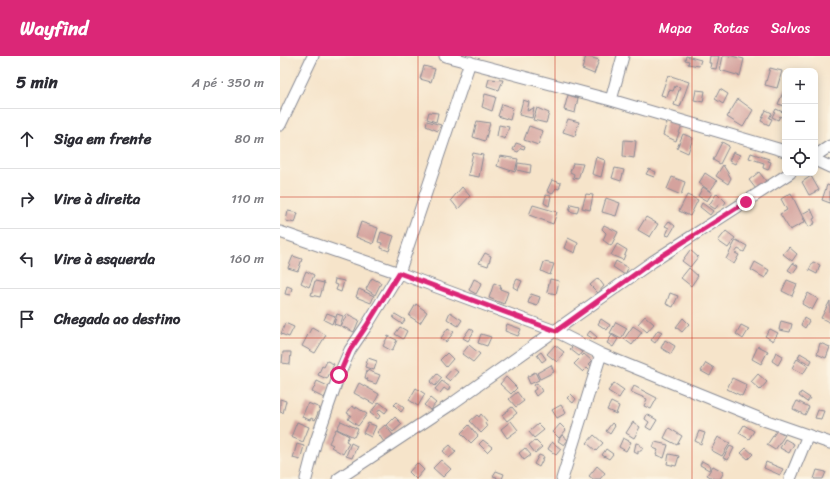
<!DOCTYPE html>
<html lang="pt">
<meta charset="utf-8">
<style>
body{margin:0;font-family:Sriracha,sans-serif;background:#f2f2f3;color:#2b2b33}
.controls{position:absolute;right:12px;top:12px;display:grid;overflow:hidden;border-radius:8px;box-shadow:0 2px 10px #0003}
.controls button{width:36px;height:36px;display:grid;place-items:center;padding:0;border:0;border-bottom:1px solid #e1e1e2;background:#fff;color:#2b2b33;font:20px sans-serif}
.stop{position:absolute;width:12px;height:12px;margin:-9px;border:3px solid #db2777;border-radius:50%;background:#fff}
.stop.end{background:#db2777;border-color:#fff;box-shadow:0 1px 4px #0008}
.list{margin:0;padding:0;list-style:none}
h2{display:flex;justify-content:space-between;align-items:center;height:52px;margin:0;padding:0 16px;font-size:17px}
h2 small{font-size:13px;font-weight:400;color:#7c7c81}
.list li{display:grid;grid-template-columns:26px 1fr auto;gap:12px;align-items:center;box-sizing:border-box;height:60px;padding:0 16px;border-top:1px solid #e1e1e2}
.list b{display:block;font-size:15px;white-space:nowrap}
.list em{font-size:13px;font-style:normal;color:#7c7c81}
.icon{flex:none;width:22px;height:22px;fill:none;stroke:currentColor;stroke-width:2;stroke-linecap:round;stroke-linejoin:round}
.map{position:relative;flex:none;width:550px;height:423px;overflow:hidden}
header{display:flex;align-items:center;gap:24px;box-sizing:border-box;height:56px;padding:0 20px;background:#db2777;color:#fff}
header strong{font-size:19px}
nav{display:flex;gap:22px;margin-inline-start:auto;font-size:14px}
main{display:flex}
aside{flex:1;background:#fff}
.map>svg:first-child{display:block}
.building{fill:#d4a29d}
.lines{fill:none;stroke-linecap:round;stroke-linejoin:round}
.minor-casing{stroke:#888a94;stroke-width:13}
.minor{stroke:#fff;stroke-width:11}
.route{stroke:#db2777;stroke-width:5}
.grid{fill:none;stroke:#c8321e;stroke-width:1;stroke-opacity:0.55}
</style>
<header>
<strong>Wayfind</strong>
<nav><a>Mapa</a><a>Rotas</a><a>Salvos</a></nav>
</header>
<main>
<aside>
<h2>5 min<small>A pé · 350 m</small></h2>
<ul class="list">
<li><svg class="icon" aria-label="ahead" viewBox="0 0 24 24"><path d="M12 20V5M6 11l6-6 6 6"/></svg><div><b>Siga em frente</b></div><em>80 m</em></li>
<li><svg class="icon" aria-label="right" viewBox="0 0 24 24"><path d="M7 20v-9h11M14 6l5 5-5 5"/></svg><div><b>Vire à direita</b></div><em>110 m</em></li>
<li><svg class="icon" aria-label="left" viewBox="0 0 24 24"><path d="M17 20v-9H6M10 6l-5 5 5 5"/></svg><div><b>Vire à esquerda</b></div><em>160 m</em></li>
<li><svg class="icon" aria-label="arrive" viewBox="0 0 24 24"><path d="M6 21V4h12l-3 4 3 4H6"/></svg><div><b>Chegada ao destino</b></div></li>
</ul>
</aside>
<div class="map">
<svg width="550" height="423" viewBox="0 0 550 423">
<rect width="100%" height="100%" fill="#fcf5e5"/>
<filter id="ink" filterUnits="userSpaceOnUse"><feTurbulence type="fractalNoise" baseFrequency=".025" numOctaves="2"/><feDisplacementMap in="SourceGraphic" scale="8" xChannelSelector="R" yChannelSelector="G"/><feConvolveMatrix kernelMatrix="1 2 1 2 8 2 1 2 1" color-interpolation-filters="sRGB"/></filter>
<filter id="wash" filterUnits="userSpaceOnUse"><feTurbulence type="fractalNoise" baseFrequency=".012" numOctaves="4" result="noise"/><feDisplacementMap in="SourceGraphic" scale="16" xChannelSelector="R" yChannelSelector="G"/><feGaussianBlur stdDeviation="0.9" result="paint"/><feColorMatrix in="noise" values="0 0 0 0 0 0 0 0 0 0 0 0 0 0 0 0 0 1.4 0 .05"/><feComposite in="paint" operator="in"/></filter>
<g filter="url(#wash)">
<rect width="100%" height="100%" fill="#f6e4ca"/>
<g id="blocks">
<path class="building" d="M 306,0 L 319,4 L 314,18 L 302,13 Z
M 406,0 L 421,4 L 419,10 L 408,8 L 409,5 L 405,4 Z
M 430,0 L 439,0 L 436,13 L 430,12 L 431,7 L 429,7 Z
M 443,0 L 452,0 L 464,3 L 460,20 L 440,14 Z
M 144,10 L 155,13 L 151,26 L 140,23 Z
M 490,12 L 502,15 L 497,32 L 485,29 Z
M 388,19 L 409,26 L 400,51 L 394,49 L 400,31 L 395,30 L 393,35 L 389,34 L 387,41 L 381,39 Z
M 209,23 L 223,24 L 219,34 L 207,30 Z
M 505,32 L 505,50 L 498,48 Z
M 440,33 L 448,38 L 443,48 L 435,43 Z
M 416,34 L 425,35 L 423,46 L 414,44 Z
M 205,38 L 216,41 L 212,55 L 202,51 Z
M 288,39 L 298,42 L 295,57 L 284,54 Z
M 458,43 L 473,54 L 463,71 L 447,61 Z
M 243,44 L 249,46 L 247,55 L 254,52 L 252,62 L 239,59 Z
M 222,48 L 233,52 L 230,64 L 218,60 Z
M 257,52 L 269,57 L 266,67 L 253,64 Z
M 496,53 L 505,57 L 505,63 L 500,60 L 498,64 L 492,61 Z
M 486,54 L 492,57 L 489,62 L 492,63 L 489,69 L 481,65 Z
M 149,56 L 158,57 L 156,66 L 147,63 Z
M 288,63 L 299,66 L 295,80 L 283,76 Z
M 147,65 L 161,69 L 158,75 L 146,70 Z
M 197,65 L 210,67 L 205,85 L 193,81 Z
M 387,65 L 402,69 L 396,85 L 383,79 Z
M 219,69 L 229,71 L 225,83 L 217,80 Z
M 249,70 L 263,75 L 258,89 L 244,84 Z
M 403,78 L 413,82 L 408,97 L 397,92 Z
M 344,84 L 356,85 L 354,102 L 343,100 Z
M 442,86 L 449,90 L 440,108 L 433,104 Z
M 236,87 L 245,90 L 244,93 L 241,92 L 238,96 L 233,94 Z
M 453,96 L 460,99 L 455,108 L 449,105 Z
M 193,97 L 203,99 L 199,121 L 188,119 Z
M 471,97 L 489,103 L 488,105 L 491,106 L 488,114 L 483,112 L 484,107 L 469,102 Z
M 220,100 L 238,103 L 235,116 L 217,110 Z
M 316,101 L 325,104 L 321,121 L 312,118 Z
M 238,107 L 251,109 L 250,117 L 237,114 Z
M 293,107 L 303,108 L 298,123 L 293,122 L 294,118 L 290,116 Z
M 443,109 L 451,122 L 448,128 L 436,120 Z
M 335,112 L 344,114 L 341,125 L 332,122 Z
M 369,113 L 376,116 L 374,121 L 366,118 Z
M 479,116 L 486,125 L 476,133 L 469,124 Z
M 425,117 L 437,125 L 430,135 L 419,127 Z
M 531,120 L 539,134 L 529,139 L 522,126 Z
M 392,121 L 405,126 L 401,139 L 387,133 Z
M 272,124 L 281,127 L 279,133 L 276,132 L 272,138 L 267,135 Z
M 547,129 L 550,130 L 550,147 L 542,144 Z
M 182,131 L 190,140 L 178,153 L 171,144 Z
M 423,131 L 432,137 L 427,145 L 418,140 Z
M 437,137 L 446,146 L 443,150 L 440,147 L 435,153 L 429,149 Z
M 511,137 L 525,166 L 510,174 L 500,158 L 507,154 L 501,143 Z
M 306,138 L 313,139 L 310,154 L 302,152 Z
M 266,139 L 271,140 L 269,150 L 264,147 Z
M 407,139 L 418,144 L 410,160 L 399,155 Z
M 326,142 L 340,147 L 336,160 L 322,156 Z
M 422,147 L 433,155 L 430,159 L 420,151 Z
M 291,148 L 299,150 L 297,157 L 289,155 Z
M 253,149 L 277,156 L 273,168 L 249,159 Z
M 531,153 L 535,162 L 533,163 L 535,167 L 529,171 L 522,158 Z
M 8,155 L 18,157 L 15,167 L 6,165 Z
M 366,161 L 378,168 L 370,181 L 358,174 Z
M 389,165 L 395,170 L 389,180 L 386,179 L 389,172 L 385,170 Z
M 81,166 L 98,172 L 93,188 L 76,181 Z
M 324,169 L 338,176 L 331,190 L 323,184 L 326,177 L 322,173 Z
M 446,175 L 455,182 L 448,192 L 438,185 Z
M 101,176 L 114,180 L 109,195 L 101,192 L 102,187 L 98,186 Z
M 288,182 L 298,187 L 295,197 L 284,192 Z
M 456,184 L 467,190 L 464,196 L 458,193 L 455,197 L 459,199 L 454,208 L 446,203 Z
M 337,188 L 347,194 L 343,204 L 331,199 Z
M 509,191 L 517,198 L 512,205 L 503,198 Z
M 410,194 L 418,201 L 410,211 L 402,205 Z
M 205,197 L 211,200 L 208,210 L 199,207 Z
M 13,200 L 22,203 L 18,215 L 8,212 Z
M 336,205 L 348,212 L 345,219 L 333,211 Z
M 264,206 L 274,208 L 270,219 L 261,215 Z
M 475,206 L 489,214 L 485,222 L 471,214 Z
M 533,206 L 540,209 L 537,218 L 529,214 Z
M 513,207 L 518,210 L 513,217 L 508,214 Z
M 409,212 L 418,220 L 411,230 L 401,222 Z
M 26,215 L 34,219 L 29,231 L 21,227 Z
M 92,222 L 101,227 L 95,239 L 86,233 Z
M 318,222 L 324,230 L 318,237 L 310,229 Z
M 55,223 L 64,225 L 61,236 L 56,234 L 58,229 L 54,228 Z
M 194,223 L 202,227 L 196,238 L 189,234 Z
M 237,223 L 242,225 L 238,234 L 233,231 Z
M 270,223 L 279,225 L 276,238 L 267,236 Z
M 507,224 L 517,228 L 512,240 L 502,235 Z
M 35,225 L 44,227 L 40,241 L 31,239 Z
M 214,227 L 221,230 L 220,233 L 228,236 L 224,248 L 209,242 Z
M 7,230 L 12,232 L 10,239 L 5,238 Z
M 79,233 L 94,240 L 91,247 L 76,241 Z
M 390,237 L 398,240 L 393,251 L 386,248 Z
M 528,237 L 538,243 L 532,254 L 522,248 Z
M 251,238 L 260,241 L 257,250 L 248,247 Z
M 550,245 L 550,265 L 549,266 L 541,262 Z
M 136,248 L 147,256 L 140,267 L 129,260 Z
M 170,256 L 182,264 L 178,270 L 167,263 Z
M 47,257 L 55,260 L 52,268 L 44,264 Z
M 57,258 L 63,260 L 60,270 L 54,268 Z
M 67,258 L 79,264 L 74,276 L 61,270 Z
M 115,258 L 125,264 L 122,268 L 113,262 Z
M 365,260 L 374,268 L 367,276 L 358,268 Z
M 403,262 L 409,268 L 402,276 L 396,271 Z
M 524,262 L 529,265 L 525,272 L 521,269 Z
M 321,263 L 330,269 L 327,274 L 318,268 Z
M 501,265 L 512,268 L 510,276 L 499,274 Z
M 336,266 L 347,272 L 341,283 L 330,277 Z
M 5,267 L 14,271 L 9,281 L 1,278 Z
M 227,268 L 241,273 L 238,280 L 225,275 Z
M 461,269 L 469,273 L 463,283 L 456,278 Z
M 353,270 L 362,276 L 352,289 L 344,283 Z
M 32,271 L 46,279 L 35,297 L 22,290 Z
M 120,271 L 127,275 L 123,283 L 115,278 Z
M 168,272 L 174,276 L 166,286 L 161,282 Z
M 190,272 L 194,275 L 188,285 L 183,282 Z
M 490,273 L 498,277 L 493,285 L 485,280 Z
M 378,274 L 382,276 L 375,287 L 371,284 Z
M 310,275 L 317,281 L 315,284 L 307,279 Z
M 201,278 L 211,281 L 207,290 L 198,287 Z
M 332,279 L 338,283 L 333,291 L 327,287 Z
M 108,280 L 117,284 L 112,295 L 103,290 Z
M 385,284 L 395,290 L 391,298 L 381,292 Z
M 540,287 L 550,291 L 546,302 L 537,298 Z
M 189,289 L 200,298 L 193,306 L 182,298 Z
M 275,289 L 284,296 L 277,306 L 267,298 Z
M 293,290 L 302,296 L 299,300 L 290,293 Z
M 478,290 L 488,295 L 481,308 L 472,303 Z
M 3,296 L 11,296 L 10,308 L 2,307 Z
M 261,296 L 266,303 L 262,306 L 257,299 Z
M 496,296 L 503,300 L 498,309 L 492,305 Z
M 167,297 L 173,303 L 166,311 L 160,304 Z
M 520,297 L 532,304 L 530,308 L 518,302 Z
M 304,298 L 312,305 L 309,308 L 313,312 L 310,315 L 307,312 L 303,316 L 294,308 Z
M 88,302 L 97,305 L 94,314 L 85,311 Z
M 517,303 L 528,310 L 523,318 L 512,312 Z
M 47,305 L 54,308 L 47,323 L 38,319 L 42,310 L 44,311 Z
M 426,307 L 434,312 L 430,320 L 421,315 Z
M 271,309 L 274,316 L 260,323 L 257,317 Z
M 173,312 L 178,316 L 170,325 L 165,321 Z
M 87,314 L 100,319 L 96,328 L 87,325 L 88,323 L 85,322 Z
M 255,316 L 259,324 L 250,328 L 247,321 Z
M 157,318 L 162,322 L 155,330 L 150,326 Z
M 478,318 L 487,326 L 480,334 L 471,326 Z
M 226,321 L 237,332 L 231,338 L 220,328 Z
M 452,322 L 467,329 L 462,340 L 447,333 Z
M 37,325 L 50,331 L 44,342 L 32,336 Z
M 162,325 L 170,331 L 168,335 L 164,332 L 160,337 L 155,333 Z
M 79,327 L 99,338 L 94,348 L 74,337 Z
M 257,327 L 262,335 L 256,340 L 253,335 L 256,333 L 254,329 Z
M 334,327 L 344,334 L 339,342 L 328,335 Z
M 354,330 L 377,342 L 371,353 L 364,350 L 367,343 L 351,336 Z
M 136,332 L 145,338 L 138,350 L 129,344 Z
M 237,336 L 244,345 L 236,351 L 229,343 Z
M 521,336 L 530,342 L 527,346 L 519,340 Z
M 291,338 L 296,343 L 293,347 L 287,342 Z
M 150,342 L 156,347 L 150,354 L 144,349 Z
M 0,343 L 6,345 L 3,357 L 0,356 Z
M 517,345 L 529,351 L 525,359 L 513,353 Z
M 99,346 L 108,353 L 105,357 L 100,353 L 97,357 L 100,360 L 98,363 L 90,357 Z
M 117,346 L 124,352 L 121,356 L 114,349 Z
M 331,346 L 339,350 L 336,358 L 327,354 Z
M 28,347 L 40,352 L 35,364 L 31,362 L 30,364 L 22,361 Z
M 281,349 L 286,357 L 277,362 L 272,354 Z
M 72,350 L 76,353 L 76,351 L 87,358 L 78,370 L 68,363 L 71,359 L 67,357 Z
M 232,351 L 237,357 L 227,365 L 222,359 Z
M 538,354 L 544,355 L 541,363 L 535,362 Z
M 201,358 L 207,365 L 205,367 L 207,371 L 201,377 L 190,365 L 197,359 L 199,361 Z
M 367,358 L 377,364 L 371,374 L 366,371 L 369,366 L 365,363 Z
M 115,361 L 122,368 L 113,376 L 107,369 Z
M 61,365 L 78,373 L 74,381 L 57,373 Z
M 231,365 L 238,374 L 227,382 L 221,373 Z
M 17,366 L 29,371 L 23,386 L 11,381 Z
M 353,366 L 360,371 L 354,382 L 346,377 Z
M 88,367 L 96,370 L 91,381 L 83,377 Z
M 332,367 L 335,370 L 330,378 L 326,375 Z
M 258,368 L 264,374 L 254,382 L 249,376 Z
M 280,368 L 286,374 L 279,382 L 273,376 Z
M 105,369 L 113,379 L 104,386 L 97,376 Z
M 189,369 L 198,380 L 191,387 L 181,377 Z
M 464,369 L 474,375 L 469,383 L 459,377 Z
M 389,372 L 402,380 L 397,389 L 384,382 Z
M 56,373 L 69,380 L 66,385 L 69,387 L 63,398 L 51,391 L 53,389 L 49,387 Z
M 497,374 L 505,379 L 495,394 L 487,389 Z
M 419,375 L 425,377 L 421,388 L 415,385 Z
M 282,379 L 288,384 L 284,389 L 278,385 Z
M 314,379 L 323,387 L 316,395 L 307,387 Z
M 438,381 L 450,387 L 442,400 L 431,394 Z
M 343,382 L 351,386 L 346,395 L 339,391 Z
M 505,383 L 514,388 L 509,397 L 500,392 Z
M 203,384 L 212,391 L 207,396 L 199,388 Z
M 255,384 L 262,391 L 255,397 L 249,389 Z
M 272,386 L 281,393 L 276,399 L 268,393 Z
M 375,386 L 388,389 L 384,402 L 376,399 L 378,394 L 373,392 Z
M 71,387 L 77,390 L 72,402 L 66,400 Z
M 356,387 L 360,388 L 360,390 L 363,391 L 361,395 L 358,395 L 358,398 L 354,396 Z
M 17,388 L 24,390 L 20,404 L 13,402 Z
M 170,389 L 176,396 L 169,402 L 163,395 Z
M 450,390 L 454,392 L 448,404 L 443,402 Z
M 245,392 L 251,399 L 244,404 L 239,397 Z
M 466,392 L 473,398 L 468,403 L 461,397 Z
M 326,393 L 333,398 L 329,403 L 322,399 Z
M 389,398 L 399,400 L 396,410 L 387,408 Z
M 259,399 L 264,401 L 259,411 L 254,408 Z
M 161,404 L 171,413 L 163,421 L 153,412 Z
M 422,405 L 431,410 L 429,414 L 420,409 Z
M 486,406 L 503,413 L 500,419 L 484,412 Z
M 137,407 L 144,414 L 136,423 L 129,416 Z
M 317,410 L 325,417 L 320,423 L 313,423 L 309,420 Z
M 433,410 L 444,416 L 440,423 L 434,423 L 427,419 Z
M 537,414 L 546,416 L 543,423 L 534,423 Z
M 216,415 L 224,418 L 222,423 L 216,423 L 217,421 L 213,420 Z"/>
</g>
</g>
<g filter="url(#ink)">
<use href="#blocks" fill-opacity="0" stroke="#888a94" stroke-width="1"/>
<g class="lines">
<g class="minor-casing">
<path id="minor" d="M 165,0 L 331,44 L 505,95
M 331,44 L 343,0
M 0,69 L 33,0
M 535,100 L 550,90
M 535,104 L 550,111
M 0,176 L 119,217 L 275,275 L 321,298 L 481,363 L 550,387
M 26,423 L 36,385 L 59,319 L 70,294 L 87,269 L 119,217 L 190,6
M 58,423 L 173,347 L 372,206 L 510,117
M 282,423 L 321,298
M 510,423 L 528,379"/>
</g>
<use href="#minor" class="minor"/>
</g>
</g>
<g class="lines" filter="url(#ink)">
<path class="route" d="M 59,319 L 70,294 L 87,269 L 119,217 L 276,275 L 372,206 L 466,146"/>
</g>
<path class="grid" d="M 138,0 L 138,423M 275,0 L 275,423M 412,0 L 412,423M 0,141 L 550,141M 0,282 L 550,282"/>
</svg>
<div class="controls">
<button>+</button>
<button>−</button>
<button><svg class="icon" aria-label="locate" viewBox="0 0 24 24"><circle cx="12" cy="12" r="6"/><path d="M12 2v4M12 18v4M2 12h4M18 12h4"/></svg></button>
</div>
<div class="stop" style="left:59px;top:319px"></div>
<div class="stop end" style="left:466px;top:146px"></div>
</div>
</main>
